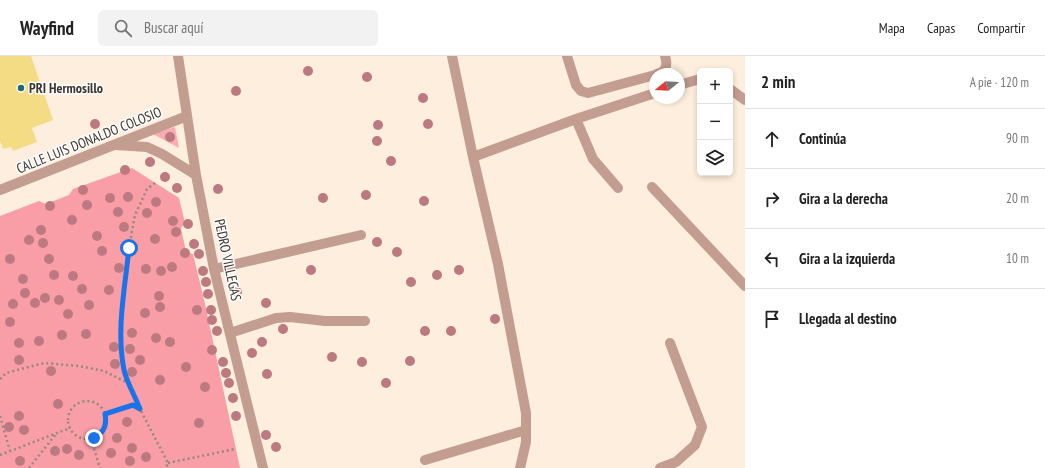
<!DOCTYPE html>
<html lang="es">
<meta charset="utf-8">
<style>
body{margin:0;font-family:"PT Sans Narrow",sans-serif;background:#f2f2f2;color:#222}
.controls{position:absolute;right:12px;top:12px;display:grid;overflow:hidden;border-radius:6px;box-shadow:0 2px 6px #0003}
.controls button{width:36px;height:36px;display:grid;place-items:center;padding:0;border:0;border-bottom:1px solid #e0e0e0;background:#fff;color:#222;font:20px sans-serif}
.compass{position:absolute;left:649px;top:12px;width:36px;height:36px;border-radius:50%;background:#fff;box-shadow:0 2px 6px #0003;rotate:252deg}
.stop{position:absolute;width:12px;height:12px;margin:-9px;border:3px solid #1a73e8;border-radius:50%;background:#fff}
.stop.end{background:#1a73e8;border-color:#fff;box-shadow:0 1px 4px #0008}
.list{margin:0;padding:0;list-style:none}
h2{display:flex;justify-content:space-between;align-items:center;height:52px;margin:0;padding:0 16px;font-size:17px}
h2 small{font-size:13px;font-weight:400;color:#767676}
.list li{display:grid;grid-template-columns:26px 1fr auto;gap:12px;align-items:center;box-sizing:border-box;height:60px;padding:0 16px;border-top:1px solid #e0e0e0}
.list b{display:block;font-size:15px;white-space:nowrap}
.list em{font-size:13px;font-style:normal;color:#767676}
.icon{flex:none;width:22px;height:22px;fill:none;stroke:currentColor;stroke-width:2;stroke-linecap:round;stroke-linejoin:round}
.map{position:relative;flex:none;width:745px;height:412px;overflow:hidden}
header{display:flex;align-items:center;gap:24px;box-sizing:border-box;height:56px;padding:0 20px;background:#fff;border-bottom:1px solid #e0e0e0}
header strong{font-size:19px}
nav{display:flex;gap:22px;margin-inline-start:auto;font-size:14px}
.search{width:280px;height:36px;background:#f2f2f2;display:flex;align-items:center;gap:10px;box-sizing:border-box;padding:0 14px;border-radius:6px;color:#767676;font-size:15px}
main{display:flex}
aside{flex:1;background:#fff}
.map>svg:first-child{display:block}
.green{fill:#fdabb2}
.forest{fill:#f99da6}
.building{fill:#f3dc84}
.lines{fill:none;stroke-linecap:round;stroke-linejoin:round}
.path{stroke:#93897e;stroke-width:2.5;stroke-dasharray:2 3;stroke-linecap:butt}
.minor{stroke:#c39d8f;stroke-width:10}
.tree{fill:#bc7a80}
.route{stroke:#1a73e8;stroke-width:5}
.poi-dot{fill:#1f6b71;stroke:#fefefe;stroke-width:1.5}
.labels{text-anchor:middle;stroke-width:3;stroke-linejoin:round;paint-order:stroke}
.poi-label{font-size:14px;font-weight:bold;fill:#3b352f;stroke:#fefefe;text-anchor:start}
.street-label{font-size:14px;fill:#3b352f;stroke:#fefefe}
</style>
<header>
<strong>Wayfind</strong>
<div class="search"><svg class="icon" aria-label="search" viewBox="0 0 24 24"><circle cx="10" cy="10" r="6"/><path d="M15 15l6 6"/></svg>Buscar aquí</div>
<nav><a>Mapa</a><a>Capas</a><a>Compartir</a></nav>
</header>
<main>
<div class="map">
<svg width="745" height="412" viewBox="0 0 745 412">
<rect width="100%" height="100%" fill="#feeedd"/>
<path class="green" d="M 175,71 L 179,92 L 153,78 Z"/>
<path class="forest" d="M 132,112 L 179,142 L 185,167 L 181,172 L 186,196 L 193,198 L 205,248 L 240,412 L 0,412 L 0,160 L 39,145 L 46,148 L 69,139 L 73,133 Z"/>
<path class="building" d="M 0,0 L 31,0 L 53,64 L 32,72 L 37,86 L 13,95 L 11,91 L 3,93 L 0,85 Z"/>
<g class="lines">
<path class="path" d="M 0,323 L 6,317 L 44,307 L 79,310 L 104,315 L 128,327
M68 364a19 19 0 1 1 38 0a19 19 0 1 1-38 0Z
M 140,353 L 124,315 L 121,283 L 122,258 L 129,192 L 135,159 L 147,133 L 155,127
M 105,358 L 133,349 L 140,353 L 168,407 L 166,412
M 0,360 L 10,395
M 91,383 L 100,412
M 0,399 L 70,372
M 168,407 L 235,393
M 29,412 L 56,378"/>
<path class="minor" d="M 178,0 L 196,119 L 214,213 L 263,412
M 452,0 L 473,101 L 498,208 L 526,357 L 526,386 L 520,412
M 567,0 L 576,29 L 581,35 L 588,37 L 655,19
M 657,18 C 666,16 668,9 665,0
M 679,29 L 700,23
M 730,33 L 745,44
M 576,63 L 593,103 L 618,132
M 116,89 L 147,91 L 162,98 L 196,119
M 473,101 L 576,63 L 655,37
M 652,131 L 745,230
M 0,134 L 187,60
M 214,213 L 361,179
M 230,277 L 276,262 L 290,261 L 325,265 L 365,265
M 425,404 L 526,374
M 660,412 L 676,406 L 695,389 L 702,371 L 670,287"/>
</g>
<g class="tree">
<circle cx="308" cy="15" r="5"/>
<circle cx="367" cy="21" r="5"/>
<circle cx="236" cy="35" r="5"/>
<circle cx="423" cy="42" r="5"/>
<circle cx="95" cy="68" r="5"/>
<circle cx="428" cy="68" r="5"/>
<circle cx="378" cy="69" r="5"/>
<circle cx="170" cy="81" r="5"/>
<circle cx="377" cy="85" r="5"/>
<circle cx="391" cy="105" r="5"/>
<circle cx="150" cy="106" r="5"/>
<circle cx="125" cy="114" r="5"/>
<circle cx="165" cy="121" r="5"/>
<circle cx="177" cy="132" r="5"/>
<circle cx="218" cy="133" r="5"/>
<circle cx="83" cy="134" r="5"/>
<circle cx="366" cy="139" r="5"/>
<circle cx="128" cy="141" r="5"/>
<circle cx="110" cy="142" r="5"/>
<circle cx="323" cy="142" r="5"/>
<circle cx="424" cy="145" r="5"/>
<circle cx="156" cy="146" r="5"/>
<circle cx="87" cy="149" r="5"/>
<circle cx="50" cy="150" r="5"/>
<circle cx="118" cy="156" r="5"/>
<circle cx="147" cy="157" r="5"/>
<circle cx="72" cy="164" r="5"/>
<circle cx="173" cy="165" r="5"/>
<circle cx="188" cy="168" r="5"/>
<circle cx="124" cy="171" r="5"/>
<circle cx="222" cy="172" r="5"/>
<circle cx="41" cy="174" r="5"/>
<circle cx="176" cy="176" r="5"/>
<circle cx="97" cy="180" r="5"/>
<circle cx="155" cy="183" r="5"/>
<circle cx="29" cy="184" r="5"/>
<circle cx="377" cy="186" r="5"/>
<circle cx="43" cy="187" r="5"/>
<circle cx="194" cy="188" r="5"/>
<circle cx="102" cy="195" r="5"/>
<circle cx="397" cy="196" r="5"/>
<circle cx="185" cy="197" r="5"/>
<circle cx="199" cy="198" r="5"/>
<circle cx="10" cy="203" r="5"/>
<circle cx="49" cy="203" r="5"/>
<circle cx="172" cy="211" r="5"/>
<circle cx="119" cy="212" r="5"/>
<circle cx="146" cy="213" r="5"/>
<circle cx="311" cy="214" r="5"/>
<circle cx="459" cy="214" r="5"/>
<circle cx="161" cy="215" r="5"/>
<circle cx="203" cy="215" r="5"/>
<circle cx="54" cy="219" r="5"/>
<circle cx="437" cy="219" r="5"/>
<circle cx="73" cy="220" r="5"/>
<circle cx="23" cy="223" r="5"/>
<circle cx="206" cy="226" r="5"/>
<circle cx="411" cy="226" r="5"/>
<circle cx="82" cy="233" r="5"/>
<circle cx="109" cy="234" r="5"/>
<circle cx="237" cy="236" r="5"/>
<circle cx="25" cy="237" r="5"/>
<circle cx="208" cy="238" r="5"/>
<circle cx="159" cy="240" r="5"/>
<circle cx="45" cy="242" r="5"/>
<circle cx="59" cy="244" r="5"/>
<circle cx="35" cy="247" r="5"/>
<circle cx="266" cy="247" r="5"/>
<circle cx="13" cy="248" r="5"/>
<circle cx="89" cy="249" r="5"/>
<circle cx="160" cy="251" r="5"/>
<circle cx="197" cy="254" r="5"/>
<circle cx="211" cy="254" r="5"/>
<circle cx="145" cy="257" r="5"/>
<circle cx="68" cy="258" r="5"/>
<circle cx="495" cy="263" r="5"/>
<circle cx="212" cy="264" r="5"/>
<circle cx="10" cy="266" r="5"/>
<circle cx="283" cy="273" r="5"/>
<circle cx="217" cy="275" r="5"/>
<circle cx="425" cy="275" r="5"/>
<circle cx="451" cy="275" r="5"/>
<circle cx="132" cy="277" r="5"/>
<circle cx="86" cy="278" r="5"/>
<circle cx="62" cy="279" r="5"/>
<circle cx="156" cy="282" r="5"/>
<circle cx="39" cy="285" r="5"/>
<circle cx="170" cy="286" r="5"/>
<circle cx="262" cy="286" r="5"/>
<circle cx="19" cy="287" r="5"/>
<circle cx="114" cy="291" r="5"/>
<circle cx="130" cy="293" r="5"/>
<circle cx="212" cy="294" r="5"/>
<circle cx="252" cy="297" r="5"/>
<circle cx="332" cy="301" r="5"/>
<circle cx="19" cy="304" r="5"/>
<circle cx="140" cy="304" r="5"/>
<circle cx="410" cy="305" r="5"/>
<circle cx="223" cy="306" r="5"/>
<circle cx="362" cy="306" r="5"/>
<circle cx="115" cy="308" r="5"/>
<circle cx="186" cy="311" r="5"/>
<circle cx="51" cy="315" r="5"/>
<circle cx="132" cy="316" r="5"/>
<circle cx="226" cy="317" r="5"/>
<circle cx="267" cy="318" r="5"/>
<circle cx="160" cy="324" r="5"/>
<circle cx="229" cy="327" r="5"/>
<circle cx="386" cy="327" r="5"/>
<circle cx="205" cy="331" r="5"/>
<circle cx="233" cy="342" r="5"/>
<circle cx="58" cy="348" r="5"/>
<circle cx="19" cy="360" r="5"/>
<circle cx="236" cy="360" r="5"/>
<circle cx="127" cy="366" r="5"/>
<circle cx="199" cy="367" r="5"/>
<circle cx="9" cy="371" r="5"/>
<circle cx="24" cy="374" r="5"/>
<circle cx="266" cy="379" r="5"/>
<circle cx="117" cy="382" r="5"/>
<circle cx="276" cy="391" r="5"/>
<circle cx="132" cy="392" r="5"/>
<circle cx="67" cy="393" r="5"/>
<circle cx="55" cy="395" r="5"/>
<circle cx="111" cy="397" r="5"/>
<circle cx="79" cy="399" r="5"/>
<circle cx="146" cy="401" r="5"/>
<circle cx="20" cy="405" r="5"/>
<circle cx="130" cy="405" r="5"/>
</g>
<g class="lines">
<path class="route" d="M 94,382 C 104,377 107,368 105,358 L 133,349 L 140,353 C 136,342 126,325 124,314 C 116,274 125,232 129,192"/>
</g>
<circle class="poi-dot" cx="21" cy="32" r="4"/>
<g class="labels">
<g class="poi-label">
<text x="29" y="37">PRI Hermosillo</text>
</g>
<g class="street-label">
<text transform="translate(89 84) rotate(-22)" y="5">CALLE LUIS DONALDO COLOSIO</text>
<text transform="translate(228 204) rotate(78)" y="5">PEDRO VILLEGAS</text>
</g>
</g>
</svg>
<div class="controls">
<button>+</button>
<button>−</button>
<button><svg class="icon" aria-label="layers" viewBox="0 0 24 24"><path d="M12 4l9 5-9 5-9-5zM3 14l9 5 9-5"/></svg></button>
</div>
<svg class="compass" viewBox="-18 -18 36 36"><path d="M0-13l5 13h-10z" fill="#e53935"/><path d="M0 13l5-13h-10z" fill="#767676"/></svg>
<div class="stop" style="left:129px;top:192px"></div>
<div class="stop end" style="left:94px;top:382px"></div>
</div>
<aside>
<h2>2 min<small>A pie · 120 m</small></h2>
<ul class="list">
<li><svg class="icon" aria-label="ahead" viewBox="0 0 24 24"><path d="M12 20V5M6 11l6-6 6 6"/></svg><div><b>Continúa</b></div><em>90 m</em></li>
<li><svg class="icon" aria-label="right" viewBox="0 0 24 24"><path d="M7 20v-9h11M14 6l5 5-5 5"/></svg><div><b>Gira a la derecha</b></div><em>20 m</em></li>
<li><svg class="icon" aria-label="left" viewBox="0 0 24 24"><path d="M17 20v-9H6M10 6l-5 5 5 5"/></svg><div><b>Gira a la izquierda</b></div><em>10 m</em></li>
<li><svg class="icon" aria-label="arrive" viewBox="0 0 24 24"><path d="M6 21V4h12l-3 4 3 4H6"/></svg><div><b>Llegada al destino</b></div></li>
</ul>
</aside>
</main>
